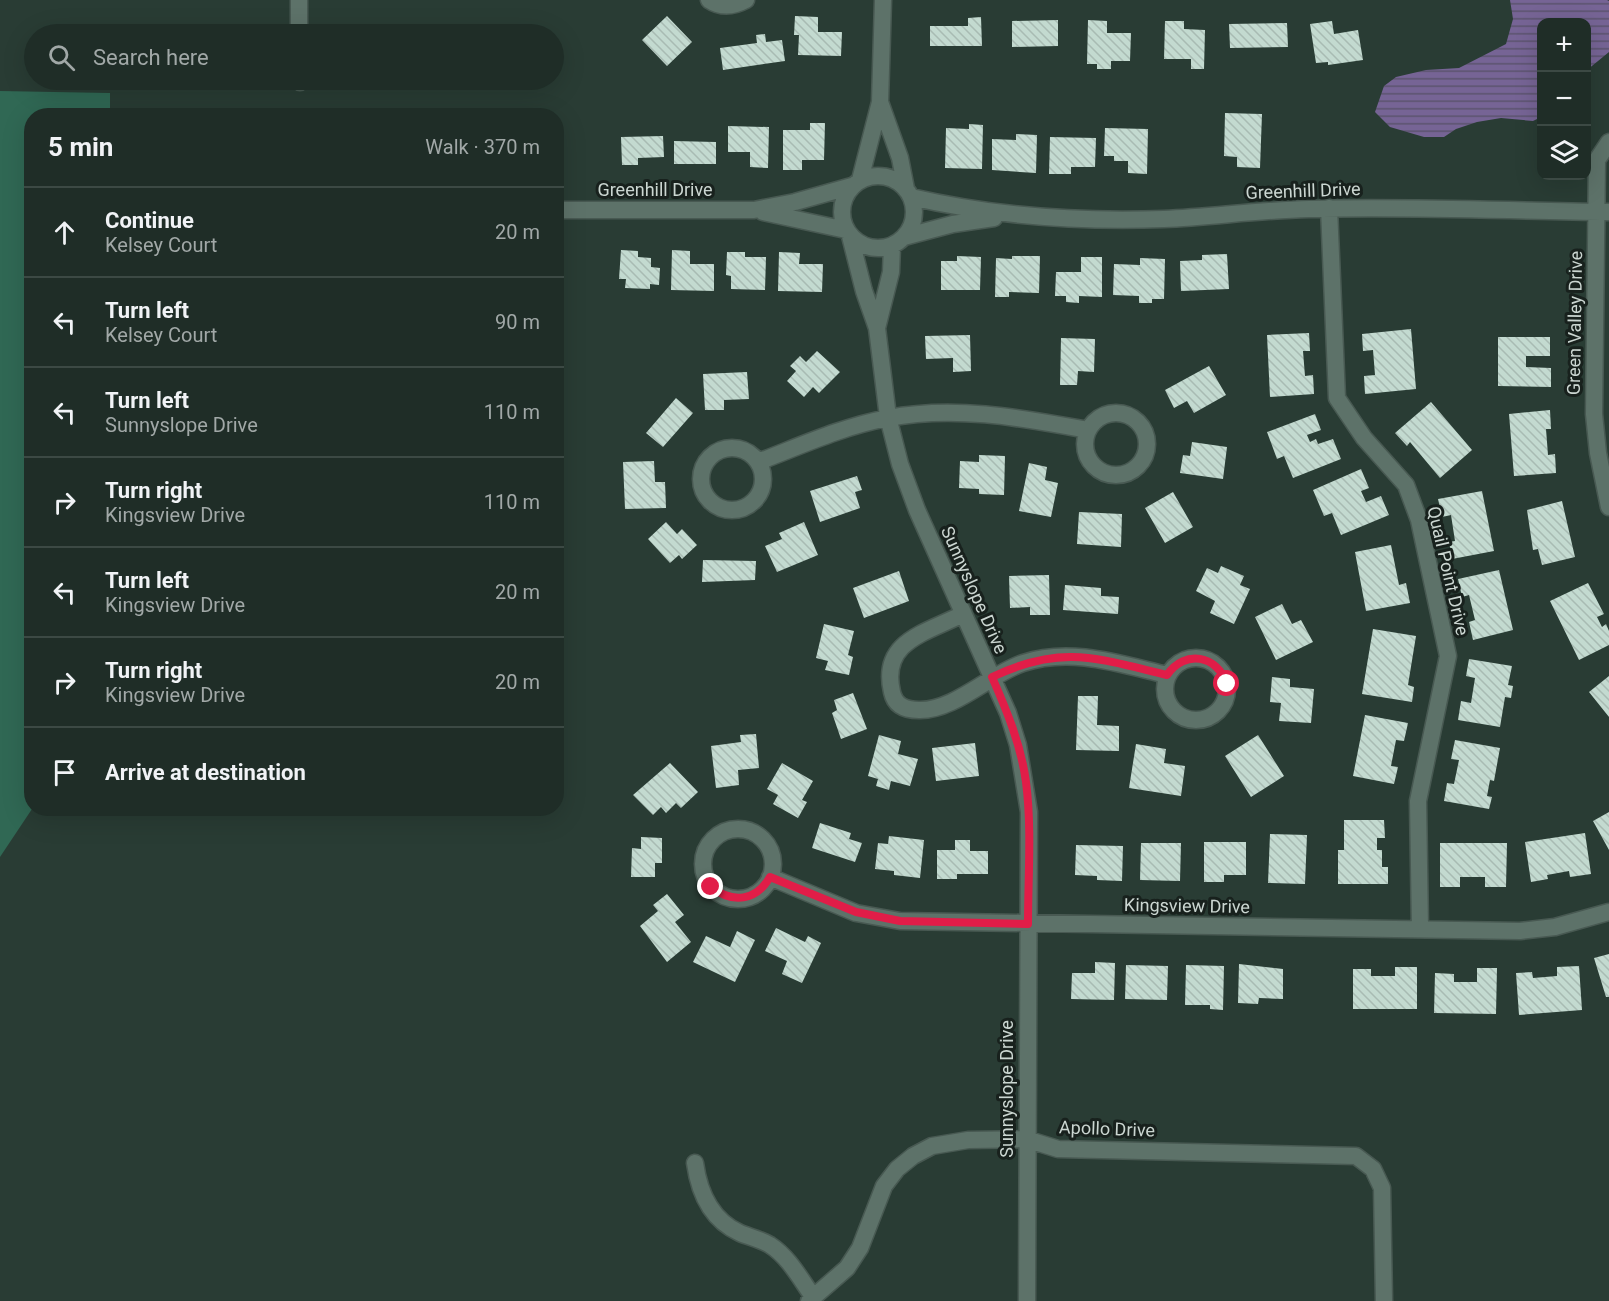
<!DOCTYPE html>
<meta charset="utf-8">
<style>
body{margin:0;font-family:Roboto,sans-serif;background:#27352f;color:#f1f3f6}
.controls{position:absolute;right:18px;top:18px;display:grid;overflow:hidden;border-radius:12px;box-shadow:0 6px 24px #0002}
.controls button{width:54px;height:54px;display:grid;place-items:center;padding:0;border:0;border-bottom:2px solid #3c4944;background:#1f2d27;color:#f1f3f6;font:30px sans-serif}
.stop{position:absolute;width:18px;height:18px;margin:-14px;border:4px solid #e11d48;border-radius:50%;background:#fff}
.stop.end{background:#e11d48;border-color:#fff;box-shadow:0 2px 6px #0008}
.list{margin:0;padding:0;list-style:none}
h2{display:flex;justify-content:space-between;align-items:center;height:78px;margin:0;padding:0 24px;font-size:26px}
h2 small{font-size:20px;font-weight:400;color:#a1a8a7}
.list li{display:grid;grid-template-columns:39px 1fr auto;gap:18px;align-items:center;box-sizing:border-box;height:90px;padding:0 24px;border-top:2px solid #3c4944}
.list b{display:block;font-size:22px;white-space:nowrap}
.list p{margin:0;font-size:20px;white-space:nowrap;color:#a1a8a7}
.list em{font-size:20px;font-style:normal;color:#a1a8a7}
.icon{flex:none;width:33px;height:33px;fill:none;stroke:currentColor;stroke-width:2;stroke-linecap:round;stroke-linejoin:round}
.map{position:relative;flex:none;width:1609px;height:1301px;overflow:hidden}
.search{position:absolute;background:#1f2d27;box-shadow:0 6px 24px #0002;left:24px;top:24px;width:540px;height:66px;display:flex;align-items:center;gap:15px;box-sizing:border-box;padding:0 21px;border-radius:33px;color:#a1a8a7;font-size:22px}
.panel{position:absolute;background:#1f2d27;box-shadow:0 6px 24px #0002;left:24px;top:108px;width:540px;height:708px;border-radius:24px}
.map>svg:first-child{display:block}
.park{fill:#306854}
.water{fill:url(#water-rules)}
.building{fill:url(#building-back-hatch)}
.lines{fill:none;stroke-linecap:round;stroke-linejoin:round}
.minor-casing{stroke:#485952;stroke-width:19}
.minor{stroke:#5d7269;stroke-width:16}
.route{stroke:#e11d48;stroke-width:8}
.labels{text-anchor:middle;stroke-width:6;stroke-linejoin:round;paint-order:stroke}
.street-label{font-size:18px;fill:#cbd6d1;stroke:#18211d}
</style>
<div class="map">
<svg width="1609" height="1301" viewBox="0 0 1609 1301">
<defs>
<pattern id="water-rules" width="6" height="5" patternUnits="userSpaceOnUse" patternTransform="scale(1.5)"><rect width="6" height="5" fill="#766495"/><path d="M0 2.5h6" fill="none" stroke="#5c546e"/></pattern>
<pattern id="building-back-hatch" width="6" height="6" patternUnits="userSpaceOnUse" patternTransform="scale(1.5)"><rect width="6" height="6" fill="#c3dad0"/><path d="M-1 5l2 2M0 0l6 6M5-1l2 2" fill="none" stroke="#a8bbb3"/></pattern>
</defs>
<rect width="100%" height="100%" fill="#293c34"/>
<path class="park" d="M 0,91 L 110,93 L 110,115 L 32,116 L 32,809 L 0,857 Z"/>
<path class="water" d="M 1510,0 L 1607,0 L 1609,1 L 1609,52 L 1587,70 L 1586,22 L 1542,22 L 1541,117 L 1533,121 L 1501,118 L 1477,122 L 1456,129 L 1444,137 L 1424,137 L 1390,127 L 1375,112 L 1384,86 L 1396,77 L 1426,70 L 1459,68 L 1506,44 L 1513,19 Z"/>
<path class="building" d="M 667,16 L 692,42 L 667,66 L 642,40 Z
M 795,16 L 818,17 L 818,32 L 842,32 L 841,56 L 798,55 L 799,35 L 794,35 Z
M 981,17 L 982,46 L 930,46 L 930,26 L 968,26 L 968,18 Z
M 1058,20 L 1058,46 L 1012,47 L 1012,21 Z
M 1088,20 L 1107,21 L 1107,33 L 1131,33 L 1130,61 L 1111,61 L 1111,69 L 1097,69 L 1097,64 L 1087,64 Z
M 1165,21 L 1184,21 L 1184,29 L 1205,30 L 1204,69 L 1191,69 L 1191,59 L 1164,59 Z
M 1332,21 L 1334,34 L 1358,30 L 1363,60 L 1328,65 L 1328,62 L 1316,63 L 1310,24 Z
M 1287,23 L 1288,47 L 1230,48 L 1229,24 Z
M 765,34 L 766,42 L 782,40 L 785,61 L 723,70 L 720,48 L 757,43 L 756,35 Z
M 1225,113 L 1262,114 L 1260,168 L 1237,167 L 1237,157 L 1224,156 Z
M 810,123 L 825,123 L 824,160 L 802,160 L 802,170 L 783,170 L 783,130 L 810,130 Z
M 969,124 L 983,125 L 982,169 L 945,168 L 946,128 L 969,129 Z
M 728,126 L 769,127 L 768,168 L 750,167 L 750,152 L 728,152 Z
M 1105,128 L 1148,129 L 1147,174 L 1128,173 L 1128,161 L 1114,161 L 1114,156 L 1104,156 Z
M 1016,134 L 1037,135 L 1036,173 L 992,170 L 992,139 L 1016,140 Z
M 663,136 L 664,157 L 638,158 L 638,165 L 622,165 L 621,137 Z
M 1050,137 L 1096,138 L 1095,167 L 1071,167 L 1071,174 L 1049,174 Z
M 674,141 L 716,142 L 716,164 L 674,164 Z
M 621,250 L 638,251 L 638,257 L 651,258 L 651,267 L 660,268 L 659,285 L 650,284 L 650,289 L 625,288 L 626,279 L 619,279 Z
M 672,250 L 690,251 L 690,264 L 714,264 L 714,291 L 671,290 Z
M 727,252 L 745,252 L 745,257 L 766,257 L 765,290 L 731,289 L 731,276 L 726,275 Z
M 779,252 L 800,253 L 799,264 L 823,264 L 822,292 L 778,291 Z
M 1227,254 L 1229,289 L 1181,291 L 1180,261 L 1202,260 L 1202,255 Z
M 957,256 L 981,257 L 980,290 L 941,290 L 941,261 L 957,261 Z
M 1012,256 L 1040,256 L 1039,293 L 1009,292 L 1009,297 L 995,297 L 996,258 L 1012,259 Z
M 1081,257 L 1102,257 L 1102,297 L 1079,296 L 1079,303 L 1066,302 L 1066,296 L 1055,296 L 1056,272 L 1081,272 Z
M 1140,258 L 1165,259 L 1164,299 L 1152,299 L 1152,303 L 1139,303 L 1139,296 L 1113,295 L 1114,264 L 1140,265 Z
M 1411,329 L 1416,389 L 1365,394 L 1364,376 L 1375,375 L 1373,350 L 1363,351 L 1362,334 Z
M 1309,333 L 1310,351 L 1303,351 L 1305,376 L 1313,375 L 1314,394 L 1270,397 L 1267,335 Z
M 970,335 L 971,371 L 953,372 L 953,358 L 926,359 L 925,336 Z
M 1498,337 L 1550,337 L 1550,356 L 1526,356 L 1526,367 L 1551,368 L 1551,387 L 1498,386 Z
M 1061,338 L 1095,339 L 1094,372 L 1078,371 L 1077,385 L 1060,385 Z
M 817,351 L 840,372 L 819,393 L 813,387 L 804,397 L 787,381 L 796,371 L 790,366 L 800,356 L 806,362 Z
M 1209,366 L 1226,395 L 1194,413 L 1187,401 L 1174,408 L 1165,390 Z
M 747,372 L 749,399 L 724,400 L 724,410 L 705,410 L 703,374 Z
M 676,398 L 693,413 L 663,447 L 646,433 Z
M 1431,402 L 1472,450 L 1440,478 L 1410,442 L 1407,446 L 1395,433 Z
M 1550,410 L 1551,429 L 1546,429 L 1548,455 L 1555,454 L 1556,473 L 1514,476 L 1509,414 Z
M 1315,414 L 1321,430 L 1307,435 L 1310,442 L 1316,439 L 1318,444 L 1333,439 L 1341,459 L 1293,478 L 1284,456 L 1277,459 L 1267,432 Z
M 1192,442 L 1227,447 L 1223,479 L 1180,473 L 1183,455 L 1190,456 Z
M 979,455 L 1005,456 L 1004,495 L 979,494 L 979,489 L 959,488 L 960,461 L 979,462 Z
M 654,461 L 655,482 L 665,482 L 666,508 L 625,509 L 623,462 Z
M 1029,463 L 1047,467 L 1045,480 L 1058,483 L 1051,517 L 1019,511 Z
M 1361,469 L 1369,488 L 1361,491 L 1366,502 L 1381,496 L 1389,515 L 1341,535 L 1332,513 L 1324,516 L 1313,490 Z
M 857,476 L 862,490 L 855,492 L 860,508 L 820,522 L 810,491 Z
M 1482,491 L 1494,551 L 1452,559 L 1449,542 L 1455,541 L 1451,515 L 1442,517 L 1438,499 Z
M 1173,492 L 1193,527 L 1165,543 L 1145,508 Z
M 1562,501 L 1575,557 L 1542,565 L 1538,549 L 1533,550 L 1527,510 Z
M 1079,512 L 1122,514 L 1121,547 L 1077,544 Z
M 666,522 L 677,534 L 682,529 L 697,545 L 682,559 L 679,555 L 670,563 L 648,539 Z
M 804,522 L 818,555 L 777,572 L 765,546 L 782,539 L 779,533 Z
M 1391,545 L 1399,585 L 1406,583 L 1410,603 L 1366,611 L 1355,552 Z
M 703,560 L 756,561 L 755,580 L 702,582 Z
M 1221,566 L 1244,576 L 1240,585 L 1250,589 L 1234,624 L 1210,613 L 1215,601 L 1196,591 L 1207,568 L 1218,573 Z
M 1499,570 L 1513,630 L 1473,640 L 1469,622 L 1475,620 L 1469,595 L 1462,597 L 1458,579 Z
M 899,571 L 909,601 L 864,618 L 853,588 Z
M 1049,575 L 1050,615 L 1030,615 L 1030,607 L 1010,608 L 1009,576 Z
M 1588,583 L 1604,614 L 1597,617 L 1602,627 L 1606,624 L 1609,631 L 1609,645 L 1579,660 L 1550,601 Z
M 1065,585 L 1101,588 L 1101,596 L 1119,597 L 1118,614 L 1063,610 Z
M 1282,604 L 1292,624 L 1301,620 L 1313,642 L 1276,660 L 1255,617 Z
M 824,624 L 854,631 L 848,655 L 853,657 L 849,675 L 825,670 L 828,661 L 816,658 Z
M 1373,629 L 1416,636 L 1408,685 L 1414,687 L 1412,702 L 1362,694 Z
M 1469,659 L 1512,666 L 1508,685 L 1513,686 L 1511,698 L 1505,697 L 1500,727 L 1458,720 L 1461,701 L 1471,703 L 1475,678 L 1466,676 Z
M 1609,676 L 1609,717 L 1589,692 Z
M 1272,677 L 1290,679 L 1290,687 L 1314,689 L 1311,723 L 1279,721 L 1281,703 L 1270,702 Z
M 853,693 L 867,729 L 841,739 L 832,713 L 837,710 L 834,700 Z
M 1078,696 L 1098,696 L 1097,725 L 1119,726 L 1119,751 L 1076,750 Z
M 1365,715 L 1408,723 L 1404,741 L 1396,740 L 1391,766 L 1398,767 L 1394,784 L 1353,776 Z
M 756,734 L 759,768 L 738,770 L 739,785 L 716,788 L 711,746 L 741,742 L 740,735 Z
M 879,735 L 901,741 L 898,754 L 918,759 L 910,786 L 891,781 L 889,790 L 876,786 L 878,779 L 868,776 Z
M 1258,735 L 1284,776 L 1251,797 L 1225,756 Z
M 1455,740 L 1500,748 L 1494,781 L 1490,780 L 1487,796 L 1492,797 L 1489,809 L 1444,801 L 1447,783 L 1454,784 L 1459,760 L 1451,759 Z
M 975,743 L 979,776 L 936,781 L 932,748 Z
M 1136,744 L 1166,749 L 1164,763 L 1185,766 L 1181,796 L 1129,788 Z
M 670,763 L 698,792 L 681,808 L 676,803 L 666,813 L 661,807 L 653,815 L 633,795 Z
M 782,763 L 813,781 L 802,800 L 807,802 L 798,818 L 773,804 L 778,795 L 767,789 Z
M 1609,812 L 1609,850 L 1593,821 Z
M 1344,820 L 1384,820 L 1385,838 L 1377,838 L 1377,850 L 1382,850 L 1382,867 L 1388,867 L 1388,884 L 1338,884 L 1338,850 L 1344,850 Z
M 820,823 L 851,833 L 849,839 L 862,843 L 855,862 L 812,848 Z
M 1585,833 L 1591,874 L 1570,877 L 1569,871 L 1547,875 L 1548,879 L 1531,882 L 1525,842 Z
M 1270,834 L 1307,835 L 1305,884 L 1268,883 Z
M 889,836 L 924,840 L 920,878 L 894,875 L 894,871 L 875,869 L 878,843 L 888,844 Z
M 641,837 L 662,838 L 662,863 L 655,863 L 655,877 L 631,877 L 632,848 L 641,849 Z
M 955,840 L 970,840 L 970,851 L 988,851 L 988,874 L 957,874 L 957,879 L 937,879 L 937,850 L 955,850 Z
M 1204,842 L 1246,842 L 1246,875 L 1224,875 L 1224,882 L 1204,882 Z
M 1141,843 L 1181,843 L 1180,881 L 1140,880 Z
M 1440,843 L 1507,843 L 1506,887 L 1485,887 L 1485,877 L 1460,877 L 1460,887 L 1440,887 Z
M 1076,845 L 1123,846 L 1122,881 L 1097,880 L 1097,876 L 1075,875 Z
M 667,894 L 684,915 L 675,922 L 691,942 L 667,962 L 640,926 L 658,911 L 653,905 Z
M 776,928 L 805,942 L 808,936 L 821,943 L 802,983 L 782,974 L 787,961 L 765,951 Z
M 737,931 L 755,940 L 735,982 L 693,962 L 706,936 L 730,947 Z
M 1609,954 L 1609,997 L 1606,997 L 1594,958 Z
M 1095,962 L 1115,963 L 1114,1000 L 1071,999 L 1072,973 L 1095,973 Z
M 1239,964 L 1283,969 L 1283,999 L 1259,998 L 1258,1004 L 1238,1003 Z
M 1126,965 L 1168,966 L 1167,1000 L 1125,999 Z
M 1186,965 L 1224,966 L 1223,1010 L 1210,1009 L 1210,1005 L 1185,1005 Z
M 1579,966 L 1582,1010 L 1519,1015 L 1516,973 L 1532,972 L 1533,978 L 1557,976 L 1557,967 Z
M 1395,967 L 1417,967 L 1417,1009 L 1353,1009 L 1353,969 L 1371,969 L 1371,976 L 1395,976 Z
M 1477,968 L 1497,968 L 1496,1014 L 1434,1013 L 1435,973 L 1454,974 L 1454,982 L 1477,982 Z"/>
<g class="lines">
<g class="minor-casing">
<path id="minor" d="M 299,0 L 299,34
M 709,0 C 721,8 733,7 746,0
M 300,80 L 300,82
M 880,102 L 900,158 L 906,189
M 1609,142 L 1597,160 L 1594,414 L 1598,453 L 1609,507
M842 212a36 36 0 1 1 72 0a36 36 0 1 1-72 0Z
M 860,180 L 880,102 L 883,0
M 911,197 C 993,216 1079,222 1164,219 C 1212,217 1260,210 1309,209 C 1409,206 1509,211 1609,212
M 1329,208 L 1337,398 L 1364,438 L 1406,485 L 1419,520 L 1448,656 L 1418,801 L 1420,929
M 556,210 L 754,210 L 795,202 L 852,186
M 763,212 L 846,230
M 850,236 L 864,291 L 877,328 L 888,417 L 900,464 L 917,510 L 1008,713 L 1018,745 L 1029,812 L 1027,1301
M 904,237 L 953,224 L 994,218
M 877,328 L 891,272 L 892,246
M1085 444a31 31 0 1 1 62 0a31 31 0 1 1-62 0Z
M701 479a31 31 0 1 1 62 0a31 31 0 1 1-62 0Z
M 758,462 C 800,446 844,426 888,418 C 955,405 1022,418 1088,430
M 963,614 C 926,633 880,641 892,692 C 895,706 906,710 919,710 C 954,711 990,674 1023,663 C 1071,647 1120,664 1167,675
M1165 689a31 31 0 1 1 62 0a31 31 0 1 1-62 0Z
M703 864a35 35 0 1 1 70 0a35 35 0 1 1-70 0Z
M 770,877 L 856,913 L 900,921 L 1520,931 L 1555,927 L 1609,912
M 695,1163 C 699,1192 711,1220 740,1233 C 749,1237 760,1239 770,1245 C 789,1257 801,1280 814,1298
M 809,1301 L 847,1268 L 860,1248 L 884,1186 L 897,1169 L 913,1156 L 932,1146 L 968,1140 L 1026,1139 L 1058,1149 L 1356,1156 L 1373,1169 L 1382,1188 L 1384,1301"/>
</g>
<use href="#minor" class="minor"/>
</g>
<g class="lines">
<path class="route" d="M 711,887 C 733,904 756,901 770,877 L 856,912 L 900,921 L 1028,924 C 1028,877 1032,828 1026,782 C 1021,745 1007,711 992,677 C 1062,644 1096,658 1167,675 C 1185,649 1217,655 1227,684"/>
</g>
<g class="labels">
<g class="street-label">
<text x="655" y="196">Greenhill Drive</text>
<text transform="translate(1303 191) rotate(-2)" y="6">Greenhill Drive</text>
<text transform="translate(1575 323) rotate(-89)" y="6">Green Valley Drive</text>
<text transform="translate(1448 571) rotate(77)" y="6">Quail Point Drive</text>
<text transform="translate(974 590) rotate(66)" y="6">Sunnyslope Drive</text>
<text transform="translate(1187 906) rotate(1)" y="6">Kingsview Drive</text>
<text transform="translate(1007 1089) rotate(-90)" y="6">Sunnyslope Drive</text>
<text transform="translate(1107 1129) rotate(2)" y="6">Apollo Drive</text>
</g>
</g>
</svg>
<div class="controls">
<button>+</button>
<button>−</button>
<button><svg class="icon" aria-label="layers" viewBox="0 0 24 24"><path d="M12 4l9 5-9 5-9-5zM3 14l9 5 9-5"/></svg></button>
</div>
<div class="stop" style="left:1227px;top:684px"></div>
<div class="stop end" style="left:711px;top:887px"></div>
<div class="search"><svg class="icon" aria-label="search" viewBox="0 0 24 24"><circle cx="10" cy="10" r="6"/><path d="M15 15l6 6"/></svg>Search here</div>
<section class="panel">
<h2>5 min<small>Walk · 370 m</small></h2>
<ul class="list">
<li><svg class="icon" aria-label="ahead" viewBox="0 0 24 24"><path d="M12 20V5M6 11l6-6 6 6"/></svg><div><b>Continue</b><p>Kelsey Court</p></div><em>20 m</em></li>
<li><svg class="icon" aria-label="left" viewBox="0 0 24 24"><path d="M17 20v-9H6M10 6l-5 5 5 5"/></svg><div><b>Turn left</b><p>Kelsey Court</p></div><em>90 m</em></li>
<li><svg class="icon" aria-label="left" viewBox="0 0 24 24"><path d="M17 20v-9H6M10 6l-5 5 5 5"/></svg><div><b>Turn left</b><p>Sunnyslope Drive</p></div><em>110 m</em></li>
<li><svg class="icon" aria-label="right" viewBox="0 0 24 24"><path d="M7 20v-9h11M14 6l5 5-5 5"/></svg><div><b>Turn right</b><p>Kingsview Drive</p></div><em>110 m</em></li>
<li><svg class="icon" aria-label="left" viewBox="0 0 24 24"><path d="M17 20v-9H6M10 6l-5 5 5 5"/></svg><div><b>Turn left</b><p>Kingsview Drive</p></div><em>20 m</em></li>
<li><svg class="icon" aria-label="right" viewBox="0 0 24 24"><path d="M7 20v-9h11M14 6l5 5-5 5"/></svg><div><b>Turn right</b><p>Kingsview Drive</p></div><em>20 m</em></li>
<li><svg class="icon" aria-label="arrive" viewBox="0 0 24 24"><path d="M6 21V4h12l-3 4 3 4H6"/></svg><div><b>Arrive at destination</b></div></li>
</ul>
</section>
</div>
